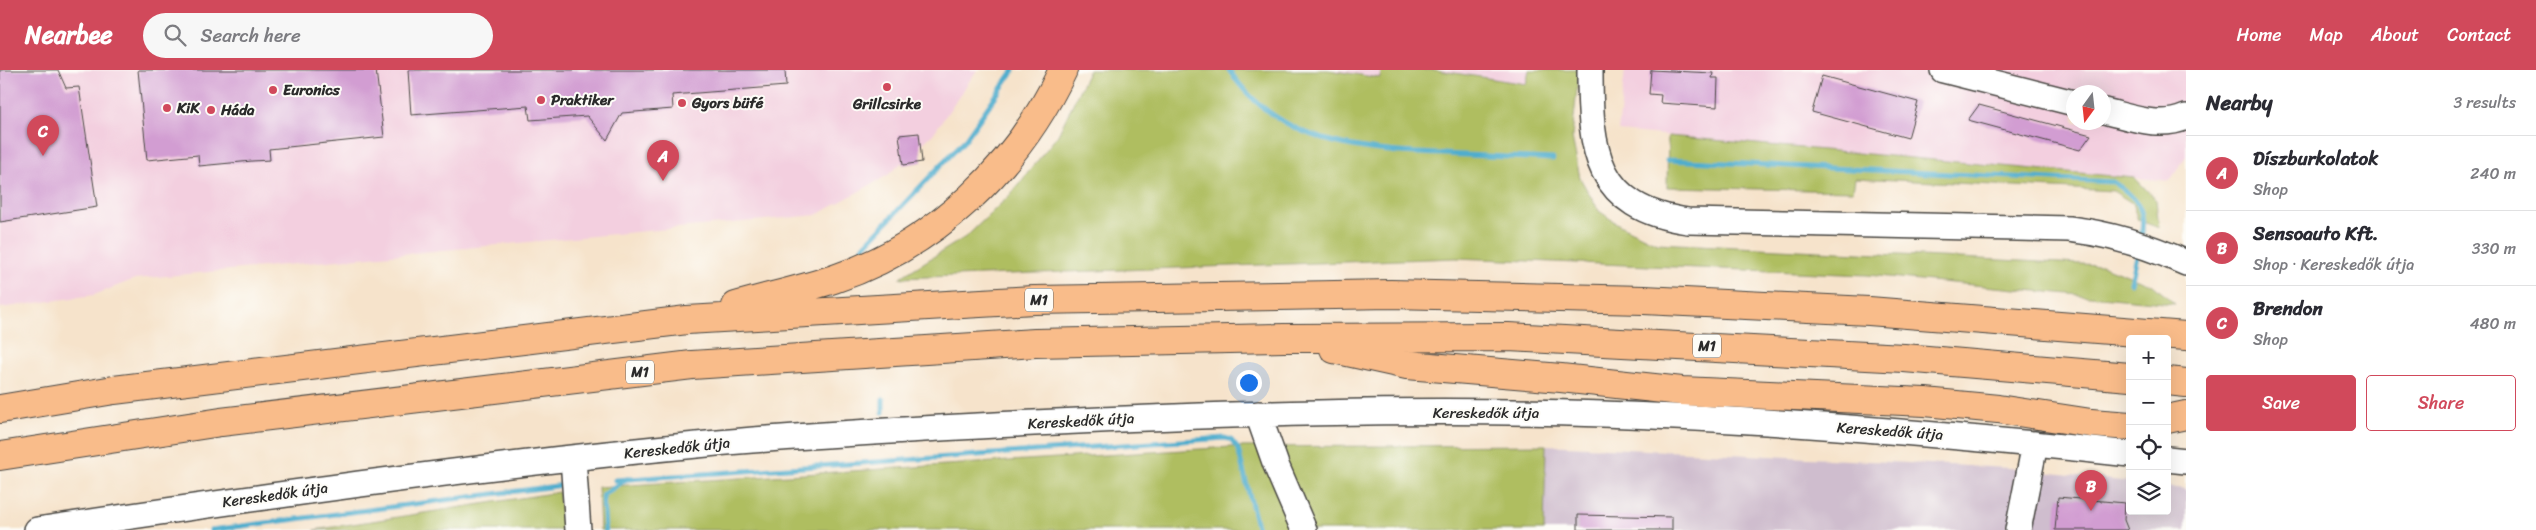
<!DOCTYPE html>
<meta charset="utf-8">
<style>
body{margin:0;font-family:Sriracha,sans-serif;background:#f7f7f7;color:#2b2b33}
.controls{position:absolute;right:15px;bottom:15px;display:grid;overflow:hidden;border-radius:5px;box-shadow:0 5px 20px #0002}
.controls button{width:45px;height:45px;display:grid;place-items:center;padding:0;border:0;border-bottom:1px solid #e1e1e2;background:#fff;color:#2b2b33;font:25px sans-serif}
.compass{position:absolute;left:2066px;top:15px;width:45px;height:45px;border-radius:50%;background:#fff;box-shadow:0 5px 20px #0002;rotate:195deg}
.you{position:absolute;left:1248px;top:312px;width:18px;height:18px;margin:-12px;border:4px solid #fff;border-radius:50%;background:#1a73e8;box-shadow:0 0 0 8px #1a73e833}
.badge{display:grid;place-items:center;width:32px;height:32px;border-radius:50%;background:#d1495b;color:#fff;font-size:16px;font-weight:700}
.pin{position:absolute;translate:-50% -41px;filter:drop-shadow(0 1px 2px #0008)}
.pin::after{content:'';position:absolute;top:26px;width:18px;height:15px;background:inherit;clip-path:polygon(0 0,100% 0,50% 100%)}
.list{margin:0;padding:0;list-style:none}
h2{display:flex;justify-content:space-between;align-items:center;height:65px;margin:0;padding:0 20px;font-size:21px}
h2 small{font-size:16px;font-weight:400;color:#7c7c81}
.list li{display:grid;grid-template-columns:32px 1fr auto;gap:15px;align-items:center;box-sizing:border-box;height:75px;padding:0 20px;border-top:1px solid #e1e1e2}
.list b{display:block;font-size:19px;white-space:nowrap}
.list p{margin:0;font-size:16px;white-space:nowrap;color:#7c7c81}
.list em{font-size:16px;font-style:normal;color:#7c7c81}
.actions{display:flex;gap:10px;padding:15px 20px}
.actions a{flex:1;padding:11px 0;border:1px solid #d1495b;border-radius:5px;text-align:center;font-size:18px;color:#d1495b}
.actions .main{background:#d1495b;color:#fff}
.icon{flex:none;width:28px;height:28px;fill:none;stroke:currentColor;stroke-width:2;stroke-linecap:round;stroke-linejoin:round}
.map{position:relative;flex:none;width:2186px;height:460px;overflow:hidden}
header{display:flex;align-items:center;gap:30px;box-sizing:border-box;height:70px;padding:0 25px;background:#d1495b;color:#fff}
header strong{font-size:24px}
nav{display:flex;gap:28px;margin-inline-start:auto;font-size:18px}
.search{width:350px;height:45px;background:#f7f7f7;display:flex;align-items:center;gap:12px;box-sizing:border-box;padding:0 18px;border-radius:28px;color:#7c7c81;font-size:19px}
main{display:flex}
aside{flex:1;background:#fff}
.map>svg:first-child{display:block}
.built{fill:#f3cfdf;fill-rule:evenodd}
.industrial{fill:#cfbdce}
.green{fill:#afbe60;stroke:#6d7446}
.lines{fill:none;stroke-linecap:round;stroke-linejoin:round}
.stream{stroke:#4fadcd;stroke-width:5}
.building{fill:#d29dd2}
.minor-casing{stroke:#494743;stroke-width:28}
.highway-casing{stroke:#494743;stroke-width:30}
.minor{stroke:#fff;stroke-width:25}
.highway{stroke:#f9bc8a;stroke-width:28}
.poi-dot{fill:#d1495b;stroke:#fdfcf7;stroke-width:2}
.labels{text-anchor:middle;stroke-width:4;stroke-linejoin:round;paint-order:stroke}
.shield{fill:#fdfcf7;stroke:#6a6a68;stroke-width:1}
.shield-label{font-size:14px;font-weight:bold;fill:#2b2b2b}
.poi-label{font-size:15px;font-weight:bold;fill:#2b2b2b;stroke:#fdfcf7;text-anchor:start}
.street-label{font-size:15px;fill:#2b2b2b;stroke:#fdfcf7}
</style>
<header>
<strong>Nearbee</strong>
<div class="search"><svg class="icon" aria-label="search" viewBox="0 0 24 24"><circle cx="10" cy="10" r="6"/><path d="M15 15l6 6"/></svg>Search here</div>
<nav><a>Home</a><a>Map</a><a>About</a><a>Contact</a></nav>
</header>
<main>
<div class="map">
<svg width="2186" height="460" viewBox="0 0 2186 460">
<rect width="100%" height="100%" fill="#fdfcf7"/>
<filter id="ink" filterUnits="userSpaceOnUse"><feTurbulence type="fractalNoise" baseFrequency=".02" numOctaves="2"/><feDisplacementMap in="SourceGraphic" scale="10" xChannelSelector="R" yChannelSelector="G"/><feConvolveMatrix kernelMatrix="1 2 1 2 8 2 1 2 1" color-interpolation-filters="sRGB"/></filter>
<filter id="wash" filterUnits="userSpaceOnUse"><feTurbulence type="fractalNoise" baseFrequency=".0096" numOctaves="4" result="noise"/><feDisplacementMap in="SourceGraphic" scale="20" xChannelSelector="R" yChannelSelector="G"/><feGaussianBlur stdDeviation="1.12" result="paint"/><feColorMatrix in="noise" values="0 0 0 0 0 0 0 0 0 0 0 0 0 0 0 0 0 1.4 0 .05"/><feComposite in="paint" operator="in"/></filter>
<g filter="url(#wash)">
<rect width="100%" height="100%" fill="#f6e3cb"/>
<path class="built" d="M 0,0 L 977,0 L 933,64 L 888,105 L 817,145 L 135,209 L 94,225 L 0,238 Z
M 1328,0 L 1381,0 L 1381,8 Z
M 1435,0 L 1529,0 L 1527,14 Z
M 1625,0 L 2186,0 L 2186,86 L 2170,111 L 1618,61 ZM 2074,22 L 2104,22 L 2104,52 L 2074,52 Z"/>
<path class="industrial" d="M 1546,375 L 2009,398 L 2130,412 L 2130,441 L 2167,441 L 2167,417 L 2186,419 L 2186,460 L 1544,460 Z"/>
<path class="green" d="M 1089,0 L 1328,0 L 1380,8 L 1381,0 L 1435,0 L 1526,14 L 1529,0 L 1579,0 L 1572,67 L 1580,108 L 1599,141 L 1621,156 L 1657,173 L 2101,195 L 2153,215 L 2175,234 L 1867,205 L 1456,188 L 899,208 L 967,166 L 1011,124 L 1058,65 Z
M 1668,66 L 2135,108 L 2156,130 L 2159,158 L 2138,150 L 2132,133 L 2113,121 L 1855,108 L 1853,121 L 1667,117 Z
M 1546,375 L 1544,460 L 600,460 L 598,417 L 1231,377 Z
M 559,422 L 562,460 L 314,460 Z"/>
<g class="lines">
<path class="stream" d="M 1229,0 C 1279,75 1360,81 1442,84 C 1479,86 1516,87 1553,89
M 1667,90 L 2113,112 C 2137,127 2147,139 2141,168
M 862,178 L 964,71 L 1014,0
M 2131,213 L 2138,181
M 883,329 L 883,342
M 615,410 L 1225,368 L 1231,370 L 1238,379 L 1258,460
M 211,460 L 564,415
M 605,460 L 603,425 L 627,409"/>
</g>
<g id="blocks">
<path class="building" d="M 0,0 L 58,0 L 66,18 L 79,17 L 97,137 L 0,152 Z
M 138,0 L 376,0 L 384,67 L 269,79 L 270,90 L 252,91 L 199,96 L 198,85 L 147,90 Z
M 408,0 L 785,0 L 786,16 L 672,25 L 673,39 L 622,43 L 607,70 L 587,46 L 530,50 L 528,36 L 411,45 Z
M 1651,0 L 1713,3 L 1712,8 L 1718,8 L 1717,37 L 1660,33 L 1661,25 L 1649,24 Z
M 1822,6 L 1918,32 L 1908,68 L 1812,42 Z
M 1979,35 L 2091,65 L 2080,80 L 1968,50 Z
M 919,63 L 922,92 L 903,95 L 899,65 Z
M 2058,427 L 2125,433 L 2124,450 L 2128,460 L 2055,460 Z
M 1578,445 L 1672,447 L 1672,460 L 1578,460 Z"/>
</g>
</g>
<g filter="url(#ink)">
<use href="#blocks" fill-opacity="0" stroke="#494743" stroke-width="1"/>
<g class="lines">
<g class="minor-casing">
<path id="minor" d="M 1590,0 C 1590,81 1595,138 1688,151 L 2069,159 C 2111,164 2147,175 2186,193
M 1943,0 L 2074,33
M 2104,41 C 2130,47 2159,59 2186,47
M 1258,344 L 1276,395 L 1304,460
M 573,388 L 578,460
M 2167,389 L 2186,391
M 37,460 C 260,427 482,395 707,374 C 815,364 925,359 1034,353 C 1223,344 1414,338 1603,344 C 1780,350 1955,365 2130,384
M 2018,460 L 2035,374"/>
</g>
<g class="highway-casing">
<path id="highway" d="M 736,236 C 768,227 802,219 834,209 C 936,175 1018,96 1063,0
M 1334,279 L 1407,295 L 1561,308 L 1682,321 L 1925,332 L 1998,339 L 2091,353 L 2130,356
M 2167,311 L 2186,313
M 0,339 L 114,320 L 687,250 L 1034,230 L 1391,224 L 1644,230 L 1869,241 L 2186,266
M 2167,349 L 2186,345
M 0,386 L 221,352 L 692,295 L 1035,273 L 1284,268 L 1508,267 L 1904,288 L 2130,307"/>
</g>
<use href="#minor" class="minor"/>
<use href="#highway" class="highway"/>
</g>
</g>
<g class="poi-dot">
<circle cx="887" cy="17" r="5"/>
<circle cx="273" cy="20" r="5"/>
<circle cx="541" cy="30" r="5"/>
<circle cx="682" cy="33" r="5"/>
<circle cx="167" cy="38" r="5"/>
<circle cx="211" cy="40" r="5"/>
</g>
<g class="labels">
<g class="shield">
<rect x="1025" y="218.5" width="28" height="23" rx="4"/>
<rect x="1693" y="264.5" width="28" height="23" rx="4"/>
<rect x="626" y="290.5" width="28" height="23" rx="4"/>
</g>
<g class="shield-label">
<text x="1039" y="235">M1</text>
<text x="1707" y="281">M1</text>
<text x="640" y="307">M1</text>
</g>
<g class="poi-label">
<text x="283" y="25">Euronics</text>
<text x="551" y="35">Praktiker</text>
<text x="692" y="38">Gyors büfé</text>
<text x="887" y="39" text-anchor="middle">Grillcsirke</text>
<text x="177" y="43">KiK</text>
<text x="221" y="45">Háda</text>
</g>
<g class="street-label">
<text x="1486" y="348">Kereskedők útja</text>
<text transform="translate(1081 351) rotate(-3)" y="5">Kereskedők útja</text>
<text transform="translate(1890 361) rotate(4)" y="5">Kereskedők útja</text>
<text transform="translate(677 378) rotate(-6)" y="5">Kereskedők útja</text>
<text transform="translate(275 425) rotate(-8)" y="5">Kereskedők útja</text>
</g>
</g>
</svg>
<div class="controls">
<button>+</button>
<button>−</button>
<button><svg class="icon" aria-label="locate" viewBox="0 0 24 24"><circle cx="12" cy="12" r="6"/><path d="M12 2v4M12 18v4M2 12h4M18 12h4"/></svg></button>
<button><svg class="icon" aria-label="layers" viewBox="0 0 24 24"><path d="M12 4l9 5-9 5-9-5zM3 14l9 5 9-5"/></svg></button>
</div>
<svg class="compass" viewBox="-18 -18 36 36"><path d="M0-13l5 13h-10z" fill="#e53935"/><path d="M0 13l5-13h-10z" fill="#7c7c81"/></svg>
<div class="you"></div>
<div class="pin badge" style="left:663px;top:111px">A</div>
<div class="pin badge" style="left:2091px;top:441px">B</div>
<div class="pin badge" style="left:43px;top:86px">C</div>
</div>
<aside>
<h2>Nearby<small>3 results</small></h2>
<ul class="list">
<li><span class="badge">A</span><div><b>Díszburkolatok</b><p>Shop</p></div><em>240 m</em></li>
<li><span class="badge">B</span><div><b>Sensoauto Kft.</b><p>Shop · Kereskedők útja</p></div><em>330 m</em></li>
<li><span class="badge">C</span><div><b>Brendon</b><p>Shop</p></div><em>480 m</em></li>
</ul>
<div class="actions"><a class="main">Save</a><a>Share</a></div>
</aside>
</main>
